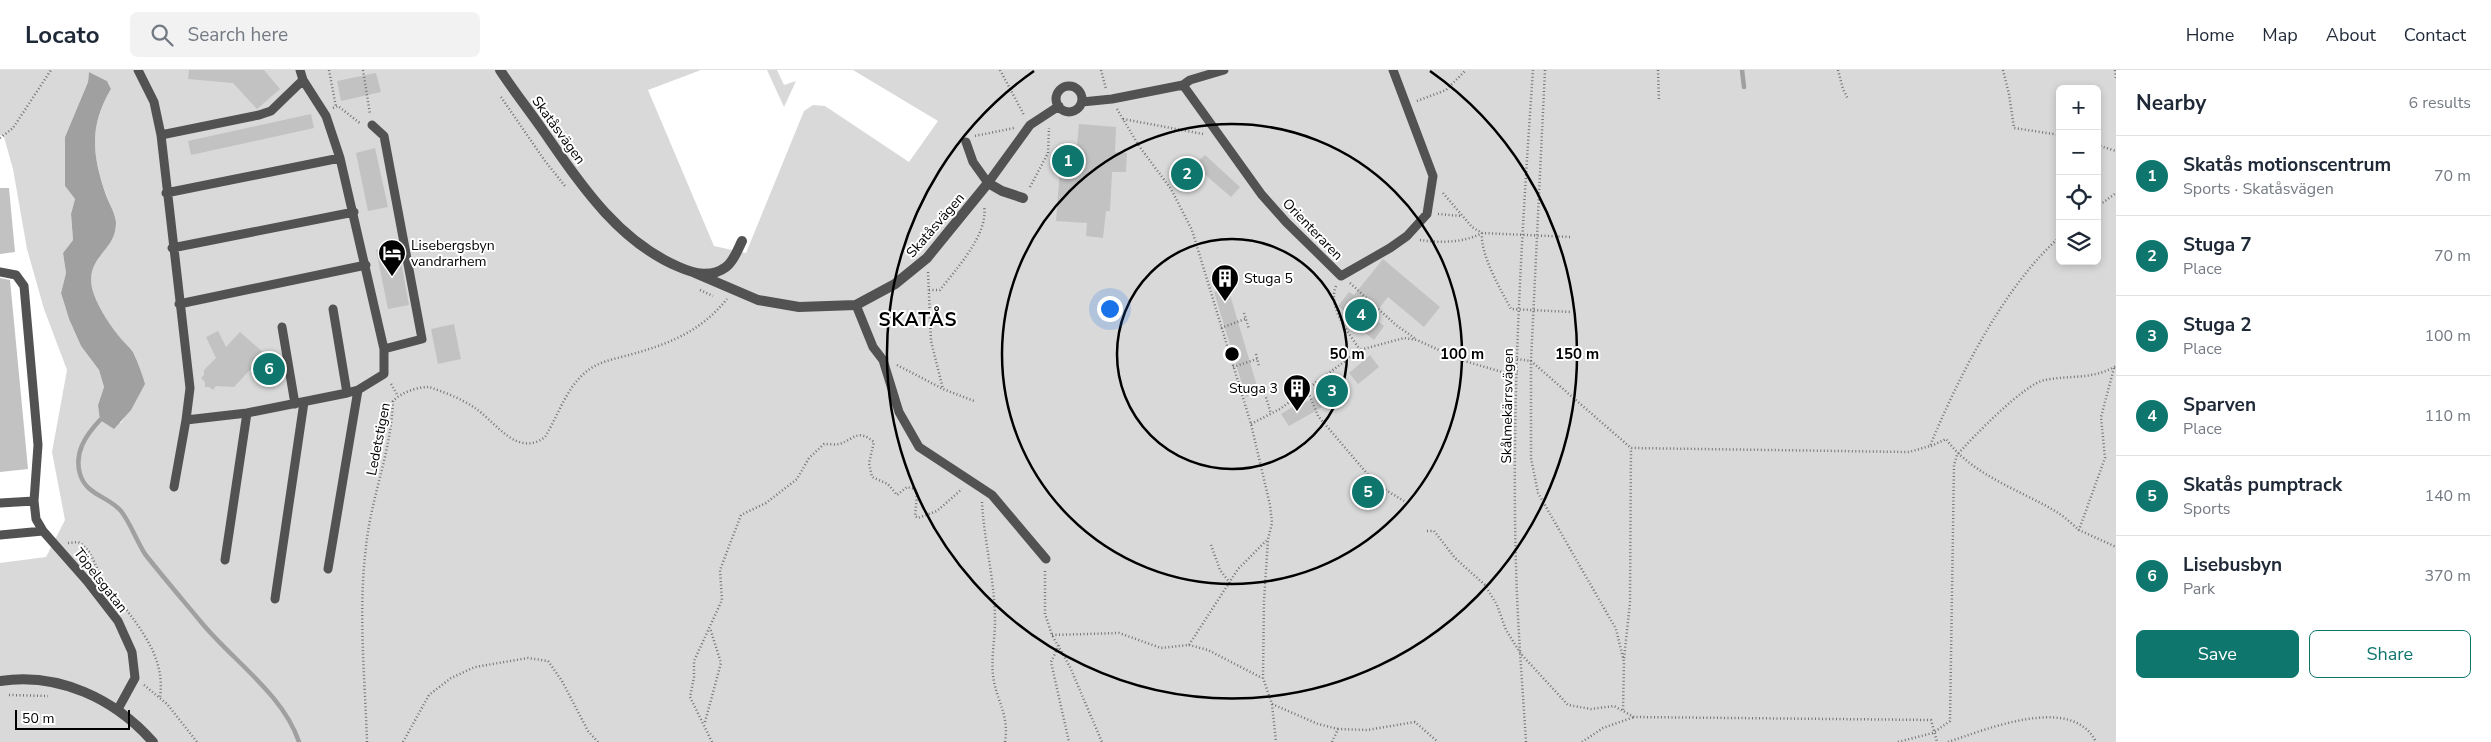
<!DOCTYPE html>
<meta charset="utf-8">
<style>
body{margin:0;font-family:"Nunito Sans",sans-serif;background:#f2f2f3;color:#1f2937}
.controls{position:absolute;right:15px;top:15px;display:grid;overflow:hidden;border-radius:8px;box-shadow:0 2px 8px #0003}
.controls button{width:45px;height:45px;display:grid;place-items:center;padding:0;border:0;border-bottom:1px solid #e0e1e3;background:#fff;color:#1f2937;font:25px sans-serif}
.scale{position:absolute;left:15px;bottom:12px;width:115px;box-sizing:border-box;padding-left:5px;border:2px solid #000;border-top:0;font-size:14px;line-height:18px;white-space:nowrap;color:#000;-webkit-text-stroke:4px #fff;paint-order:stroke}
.you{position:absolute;left:1109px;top:238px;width:18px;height:18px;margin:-12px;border:4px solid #fff;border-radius:50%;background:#1a73e8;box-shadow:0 0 0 8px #1a73e833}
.badge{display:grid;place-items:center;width:32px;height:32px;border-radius:50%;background:#0f766e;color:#fff;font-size:16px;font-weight:700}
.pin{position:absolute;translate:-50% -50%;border:2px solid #fff;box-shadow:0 1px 5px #0006}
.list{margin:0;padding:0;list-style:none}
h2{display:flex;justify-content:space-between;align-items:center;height:65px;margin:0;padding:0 20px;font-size:21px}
h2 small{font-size:16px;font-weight:400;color:#747a83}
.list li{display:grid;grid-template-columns:32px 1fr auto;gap:15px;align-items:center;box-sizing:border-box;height:80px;padding:0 20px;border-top:1px solid #e0e1e3}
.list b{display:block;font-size:19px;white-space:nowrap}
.list p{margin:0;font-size:16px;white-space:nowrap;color:#747a83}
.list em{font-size:16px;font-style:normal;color:#747a83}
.actions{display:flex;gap:10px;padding:15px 20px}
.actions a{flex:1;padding:11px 0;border:1px solid #0f766e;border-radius:8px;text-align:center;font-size:18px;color:#0f766e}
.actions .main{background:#0f766e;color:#fff}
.icon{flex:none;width:28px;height:28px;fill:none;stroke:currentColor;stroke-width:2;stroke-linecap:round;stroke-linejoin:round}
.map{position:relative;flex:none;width:2116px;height:672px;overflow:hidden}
header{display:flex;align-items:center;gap:30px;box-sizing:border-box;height:70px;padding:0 25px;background:#fff;border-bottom:1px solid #e0e1e3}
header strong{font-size:24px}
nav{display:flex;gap:28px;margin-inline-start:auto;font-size:18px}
.search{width:350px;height:45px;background:#f2f2f3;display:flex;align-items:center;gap:12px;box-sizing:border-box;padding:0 18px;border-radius:8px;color:#747a83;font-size:19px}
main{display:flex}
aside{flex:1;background:#fff}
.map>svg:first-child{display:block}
.green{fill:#d9d9d9;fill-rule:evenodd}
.water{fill:#a0a0a0}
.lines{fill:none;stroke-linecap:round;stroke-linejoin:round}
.stream{stroke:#a0a0a0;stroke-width:4.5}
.building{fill:#c2c2c2}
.path{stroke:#747474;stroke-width:2.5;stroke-dasharray:1 2.5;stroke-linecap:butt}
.lane{stroke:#525252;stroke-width:9}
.street{stroke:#525252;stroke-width:10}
.ring{fill:none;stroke:#000;stroke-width:2.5}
.labels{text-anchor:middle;stroke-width:4;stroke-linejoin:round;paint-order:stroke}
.street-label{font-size:14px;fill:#000;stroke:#fff}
.poi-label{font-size:14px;fill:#000;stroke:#fff;text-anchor:start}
.district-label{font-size:19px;font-weight:bold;letter-spacing:1px;fill:#000;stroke:#fff}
.centre{fill:#000;stroke:#fff;stroke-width:2.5}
.ring-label{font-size:15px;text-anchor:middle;font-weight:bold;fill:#000;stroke:#fff;stroke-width:4;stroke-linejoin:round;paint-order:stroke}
</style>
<header>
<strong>Locato</strong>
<div class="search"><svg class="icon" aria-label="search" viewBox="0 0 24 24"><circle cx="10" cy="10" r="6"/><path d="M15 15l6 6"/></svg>Search here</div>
<nav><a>Home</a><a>Map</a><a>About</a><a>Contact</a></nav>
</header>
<main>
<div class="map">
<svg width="2116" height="672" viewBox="0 0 2116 672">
<rect width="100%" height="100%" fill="#fff"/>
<path class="green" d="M 0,0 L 701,0 L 648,20 L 714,176 L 746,183 L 804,41 L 813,35 L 825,36 L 909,92 L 938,51 L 853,0 L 2116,0 L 2116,672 L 0,672 L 0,493 L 46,487 L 65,450 L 52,382 L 67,300 L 44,239 L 27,179 L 13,99 L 4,67 L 0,65 ZM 89,2 L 107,11 L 111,19 C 89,57 92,84 106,124 C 109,133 116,145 116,153 C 116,182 86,185 92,218 C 96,234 108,252 118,265 C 122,271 129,276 133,282 C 138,291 142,304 144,314 L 121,353 L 98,335 L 104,317 L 99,300 L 81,276 L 69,249 L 61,223 L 66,203 L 63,183 L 73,170 L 71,144 L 75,129 L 65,116 L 65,67 L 88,12 ZM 2060,19 L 2097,19 L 2097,191 L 2060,191 Z
M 767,0 L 777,0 L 784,15 L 796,11 L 784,37 Z"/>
<path class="water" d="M 89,2 L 107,11 L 111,19 C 89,56 92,85 106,125 C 109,133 116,145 116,153 C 116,182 86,185 92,218 C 96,234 108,252 118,265 C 122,271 129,276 133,282 C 138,292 142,304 145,314 L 131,340 L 114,359 L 100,350 L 98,335 L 104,317 L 99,300 L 81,276 L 69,249 L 61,223 L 66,203 L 63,183 L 73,170 L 71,144 L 75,129 L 65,116 L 65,67 L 88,12 Z"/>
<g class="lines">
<path class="stream" d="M 1742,0 L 1744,17
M 100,350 C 85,366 74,383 80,404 C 86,425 108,426 121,441 C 131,454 136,470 145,484 C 163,507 182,529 201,552 C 232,590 283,624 299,672"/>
</g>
<path class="building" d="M 189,0 L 264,0 L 280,19 L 257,39 L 233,13 L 188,9 Z
M 376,3 L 381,22 L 341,31 L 337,11 Z
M 311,44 L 314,58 L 191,85 L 188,71 Z
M 1079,54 L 1116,57 L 1115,82 L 1127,83 L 1126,102 L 1112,102 L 1110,141 L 1106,141 L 1103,168 L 1086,166 L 1087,153 L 1056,151 L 1062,73 L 1077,75 Z
M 375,78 L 388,137 L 368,141 L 356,83 Z
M 1205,85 L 1240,117 L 1231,127 L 1202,102 L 1180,117 L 1173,105 L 1194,91 L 1196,93 Z
M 0,118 L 9,118 L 15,182 L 0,184 Z
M 398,175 L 409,235 L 388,239 L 376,180 Z
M 1383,189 L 1440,237 L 1424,257 L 1388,227 L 1372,247 L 1384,256 L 1374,270 L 1359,258 L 1361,255 L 1338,236 L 1349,222 L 1354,225 Z
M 0,208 L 10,210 L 28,399 L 0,402 Z
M 1228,218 L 1259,323 L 1246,327 L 1214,222 Z
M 454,254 L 461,289 L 438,294 L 431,259 Z
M 218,261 L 226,277 L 240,262 L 265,284 L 234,317 L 216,316 L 213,320 L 209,317 L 205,317 L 205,312 L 201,308 L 204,305 L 204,300 L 216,288 L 206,267 Z
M 1370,285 L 1379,297 L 1358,314 L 1349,303 Z
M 1338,306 L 1347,318 L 1326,335 L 1289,356 L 1281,344 L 1305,329 L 1307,332 Z"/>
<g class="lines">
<path class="path" d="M 329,0 L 336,37
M 363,0 L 370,44
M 1000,0 L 1024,45
M 1101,0 L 1106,19
M 1545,0 L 1531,291 L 1531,388 L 1538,423 L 1616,559 L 1624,592 L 1623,641
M 1658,0 L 1659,31
M 1838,0 L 1843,19 L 1848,29
M 2003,0 L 2009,24 L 2014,58 L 2060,65
M 2115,0 L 2116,9
M 501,27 L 545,91 L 565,116
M 1417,31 L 1446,20 L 1466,0
M 333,38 L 338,36 L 361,54
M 1117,39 L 1139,76 L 1171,119 L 1192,160 L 1251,354 L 1270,435 L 1272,453 L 1268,469 L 1264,531 L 1263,608 L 1272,634 L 1276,672
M 1123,49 L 1203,64
M 975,66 L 1014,58
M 0,68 L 13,58 L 51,0
M 2097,75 L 2116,81
M 1030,117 L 1048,83 L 1049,58
M 1443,123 L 1472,157 L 1482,163
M 2097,137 L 2116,123
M 1438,144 L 1462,146
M 1482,163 C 1480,185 1501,220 1511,239 L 1572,242
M 1420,170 C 1439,173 1464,173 1482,163 L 1571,167
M 928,202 L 931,271 L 943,319 L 974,331
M 1350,213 L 1396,255 L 1416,269
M 1336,216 C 1327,237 1349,263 1360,280
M 700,220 L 713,226
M 929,220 L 940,220 C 956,199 989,164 984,136
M 1244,243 L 1249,259
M 1221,258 L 1245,249
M 1256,284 L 1259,296
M 1517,289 L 1531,291 L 1631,378 L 1909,382 L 1930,376 C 1957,310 2005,214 2060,167
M 897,295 L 943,319
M 1233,297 L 1257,289
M 2114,298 L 2101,347 L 2105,388 L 2079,460 L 2116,477
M 391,314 L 398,326
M 1307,319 L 1318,346 L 1376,414 L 1404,431
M 1265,324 L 1271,344
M 1251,354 L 1280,339 L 1360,280 L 1404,268 L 1417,270 L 1461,290 L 1502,302 L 1518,302
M 1931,376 L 1946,369 C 1972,405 2018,419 2055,441 C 2064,446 2072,454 2079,460
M 982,432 C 984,472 995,510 995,551 C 995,571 990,592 994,612 C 999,635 1009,647 1005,672
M 1427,461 L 1434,461 L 1455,488 L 1485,515 L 1497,535 L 1506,560 L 1521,584 L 1568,635 L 1591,639 L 1614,636 L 1634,647 L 1931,650 L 1937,672
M 68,473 L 78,472 C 93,480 94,496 103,509 C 128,545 167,580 160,627
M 1211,475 L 1220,500 L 1230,513
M 1045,501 L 1045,544 L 1052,565 L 1070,597 L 1102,672
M 1052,565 L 1119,563 L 1161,578 L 1189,575 L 1238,499 L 1267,470
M 1059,575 L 1051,592 L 1069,672
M 1189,575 L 1208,580 L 1262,608
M 1624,588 L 1630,533 L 1631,378
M 144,615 L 167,634 L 197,672
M 9,625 L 48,626
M 1272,634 L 1318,654 L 1338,659
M 705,652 L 721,593 L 710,558
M 367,672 C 365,608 358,541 366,477 C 371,426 391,384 393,331 C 402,322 417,317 429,317 C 444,322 462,329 475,338 C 496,352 517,388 545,367 C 558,346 566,318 586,302 C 597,292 614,289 629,285 C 669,274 700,262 727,229
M 403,672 L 429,625 L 451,608 L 475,597 L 528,588 L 548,591 L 562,611 L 588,661 L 598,672
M 712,672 L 690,627 L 694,607 L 694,591 L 722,530 L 720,500 L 741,445 L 766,433 L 797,409 L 809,388 L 824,374 C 829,374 835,375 840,374 C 855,368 858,359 874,372 L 869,393 L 872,407 L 888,414 L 897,425 L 907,417 L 915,419 L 917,425 L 915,446 L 918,448 L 937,441 L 962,419
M 1332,672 L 1338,659 L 1367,660 L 1415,652 L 1438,672
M 1526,672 C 1523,623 1519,574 1517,525 C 1510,350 1521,174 1533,0
M 1582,672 L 1603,658 L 1634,647
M 1898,672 L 1933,663 L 1950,651 L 1954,395 L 1957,385 C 1972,368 2025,313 2045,310 C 2069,305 2093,310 2116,296
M 1948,672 C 1985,660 2072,623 2096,672"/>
<path class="lane" d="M 138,0 L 154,32 L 161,65
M 300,0 L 303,10 L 326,46 L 340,88 L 384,279 L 384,304 L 358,320 L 347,323 L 247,343 L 186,350 L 190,318 L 161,65 L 259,45 L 271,41 L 303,10
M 1183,15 L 1262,125 L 1286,152 L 1341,206 L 1390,178 L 1407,166 L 1427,144 L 1433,106 L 1393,0
M1056 29a13 13 0 1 1 26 0a13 13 0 1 1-26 0Z
M 1082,32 L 1112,29 L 1183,15 L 1190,10 L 1224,0
M 372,55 L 384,66 L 422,269 L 384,279
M 966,72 L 973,92 L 988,113 L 1030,55 L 1059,36
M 166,123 L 340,88
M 172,178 L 354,142
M 0,202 L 16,205 L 24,216 L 38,375 L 34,431 L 36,449 L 43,461 L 87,511 L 118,551 L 132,582 L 135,608 L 118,639
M 179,234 L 366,195
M 856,235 L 873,277 L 883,290 L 899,342 L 919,377 L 992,425 L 1046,489
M 333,239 L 347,323
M 282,257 L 295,334
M 174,417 L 186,350
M 0,433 L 34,431
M 0,465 L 43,461
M 225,490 L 247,343
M 328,499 L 358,320
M 275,529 L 304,332"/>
<path class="street" d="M 500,0 C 513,20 528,39 542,59 C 579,112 617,171 679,197 C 695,204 711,208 726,197 C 734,191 738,179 742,171
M 695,203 L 758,230 L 799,237 L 856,235 L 895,214 L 927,188 L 988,113 L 1002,121 L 1023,128
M 0,611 C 59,602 115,629 153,672"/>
</g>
<g class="ring">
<circle cx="1232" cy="284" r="115"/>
<circle cx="1232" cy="284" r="230"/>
<path d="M1430 1A345 345 0 1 1 1034 1"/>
</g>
<defs>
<g id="hotel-pin" transform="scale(1.4375)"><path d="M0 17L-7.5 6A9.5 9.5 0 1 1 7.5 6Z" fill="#000" stroke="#fff"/><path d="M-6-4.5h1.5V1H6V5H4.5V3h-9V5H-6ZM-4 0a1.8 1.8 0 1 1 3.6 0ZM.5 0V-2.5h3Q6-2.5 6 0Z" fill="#fff"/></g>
<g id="building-pin" transform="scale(1.4375)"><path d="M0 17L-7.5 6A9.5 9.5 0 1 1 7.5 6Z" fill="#000" stroke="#fff"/><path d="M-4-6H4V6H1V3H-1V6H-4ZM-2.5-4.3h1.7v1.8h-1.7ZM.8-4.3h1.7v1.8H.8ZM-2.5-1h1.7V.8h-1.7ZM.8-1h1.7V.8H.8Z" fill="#fff"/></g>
</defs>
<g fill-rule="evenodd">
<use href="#hotel-pin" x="392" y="183"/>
<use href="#building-pin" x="1225" y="208"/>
<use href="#building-pin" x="1297" y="318"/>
</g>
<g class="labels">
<g class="street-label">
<text transform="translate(559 60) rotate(54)" y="5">Skatåsvägen</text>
<text transform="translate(935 155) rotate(-49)" y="5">Skatåsvägen</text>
<text transform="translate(1313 159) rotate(46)" y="5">Orienteraren</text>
<text transform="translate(1507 336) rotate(-89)" y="5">Skålmekärrsvägen</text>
<text transform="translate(378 369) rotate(-79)" y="5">Ledetstigen</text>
<text transform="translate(101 510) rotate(52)" y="5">Töpelsgatan</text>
</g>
<g class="poi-label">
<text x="411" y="180">Lisebergsbyn<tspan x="411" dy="16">vandrarhem</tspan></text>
<text x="1244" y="213">Stuga 5</text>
<text x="1278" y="323" text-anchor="end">Stuga 3</text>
</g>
<g class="district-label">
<text x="918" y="256">SKATÅS</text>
</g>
</g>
<circle cx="1232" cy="284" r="8" class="centre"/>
<g class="ring-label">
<text x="1347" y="289">50 m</text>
<text x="1462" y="289">100 m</text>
<text x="1577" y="289">150 m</text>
</g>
</svg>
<div class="controls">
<button>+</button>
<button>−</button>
<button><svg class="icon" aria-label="locate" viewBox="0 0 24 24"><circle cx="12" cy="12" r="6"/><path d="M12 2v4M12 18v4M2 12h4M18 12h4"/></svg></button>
<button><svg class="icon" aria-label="layers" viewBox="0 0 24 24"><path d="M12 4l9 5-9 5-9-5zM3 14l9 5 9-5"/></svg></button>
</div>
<div class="scale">50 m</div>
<div class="you"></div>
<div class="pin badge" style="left:1068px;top:91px">1</div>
<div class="pin badge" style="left:1187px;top:104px">2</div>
<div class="pin badge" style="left:1332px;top:321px">3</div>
<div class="pin badge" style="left:1361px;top:245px">4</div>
<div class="pin badge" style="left:1368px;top:422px">5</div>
<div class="pin badge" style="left:269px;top:299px">6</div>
</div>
<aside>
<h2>Nearby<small>6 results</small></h2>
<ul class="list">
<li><span class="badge">1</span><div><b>Skatås motionscentrum</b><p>Sports · Skatåsvägen</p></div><em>70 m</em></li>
<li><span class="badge">2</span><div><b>Stuga 7</b><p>Place</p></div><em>70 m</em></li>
<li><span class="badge">3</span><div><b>Stuga 2</b><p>Place</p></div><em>100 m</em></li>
<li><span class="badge">4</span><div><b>Sparven</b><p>Place</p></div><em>110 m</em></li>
<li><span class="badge">5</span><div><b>Skatås pumptrack</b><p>Sports</p></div><em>140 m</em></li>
<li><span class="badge">6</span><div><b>Lisebusbyn</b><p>Park</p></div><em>370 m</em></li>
</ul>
<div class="actions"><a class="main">Save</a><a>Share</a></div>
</aside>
</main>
